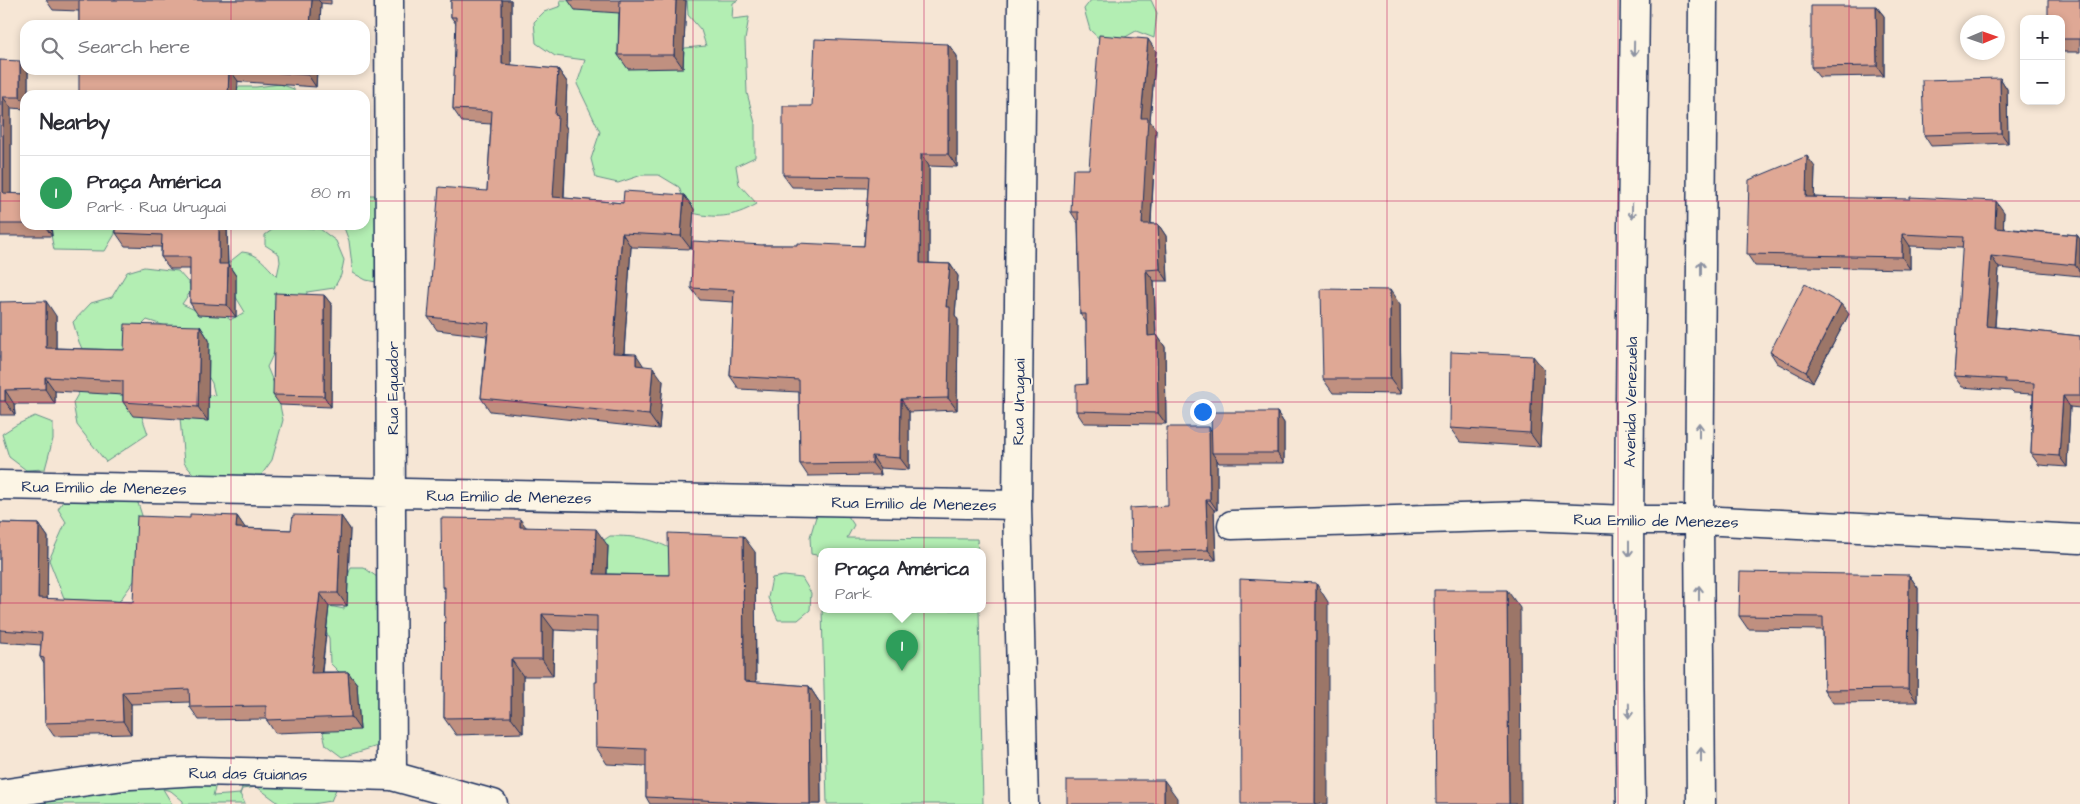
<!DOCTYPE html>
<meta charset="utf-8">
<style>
body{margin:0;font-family:"Architects Daughter",sans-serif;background:#f2f2f3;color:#2b2b33}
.controls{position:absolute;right:15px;top:15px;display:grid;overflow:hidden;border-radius:10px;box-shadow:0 2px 8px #0003}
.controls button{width:45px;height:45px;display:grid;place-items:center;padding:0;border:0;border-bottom:1px solid #e1e1e2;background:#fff;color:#2b2b33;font:25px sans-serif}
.compass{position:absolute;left:1960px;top:15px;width:45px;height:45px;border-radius:50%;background:#fff;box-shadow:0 2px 8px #0003;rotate:88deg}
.you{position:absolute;left:1202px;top:411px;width:18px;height:18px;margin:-12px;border:4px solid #fff;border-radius:50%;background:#1a73e8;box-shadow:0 0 0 8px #1a73e833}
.badge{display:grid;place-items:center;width:32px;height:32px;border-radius:50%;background:#1f6fb2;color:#fff;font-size:16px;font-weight:700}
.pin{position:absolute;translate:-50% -41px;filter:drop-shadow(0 1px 2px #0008)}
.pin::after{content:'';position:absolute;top:26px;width:18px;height:15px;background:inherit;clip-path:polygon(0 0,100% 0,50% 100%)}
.popup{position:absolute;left:818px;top:548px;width:168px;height:65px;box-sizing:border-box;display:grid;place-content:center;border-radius:10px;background:#fff;filter:drop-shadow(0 1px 4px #0005);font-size:16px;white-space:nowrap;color:#7c7c81}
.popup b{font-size:19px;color:#2b2b33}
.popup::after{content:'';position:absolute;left:50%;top:100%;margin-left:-10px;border:10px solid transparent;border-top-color:#fff}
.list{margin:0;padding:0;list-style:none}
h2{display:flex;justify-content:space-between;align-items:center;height:65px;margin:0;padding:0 20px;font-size:21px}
h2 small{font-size:16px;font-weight:400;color:#7c7c81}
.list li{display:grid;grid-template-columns:32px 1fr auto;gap:15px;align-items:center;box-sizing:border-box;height:75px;padding:0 20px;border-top:1px solid #e1e1e2}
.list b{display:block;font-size:19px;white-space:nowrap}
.list p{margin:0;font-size:16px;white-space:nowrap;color:#7c7c81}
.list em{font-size:16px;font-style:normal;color:#7c7c81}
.icon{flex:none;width:28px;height:28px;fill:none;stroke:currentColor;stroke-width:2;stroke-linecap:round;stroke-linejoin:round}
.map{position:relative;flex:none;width:2080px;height:804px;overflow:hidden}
.search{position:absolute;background:#fff;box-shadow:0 2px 8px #0003;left:20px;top:20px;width:350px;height:55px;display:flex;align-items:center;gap:12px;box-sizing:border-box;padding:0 18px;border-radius:15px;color:#7c7c81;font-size:19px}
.panel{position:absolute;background:#fff;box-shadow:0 2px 8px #0003;left:20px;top:90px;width:350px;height:140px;border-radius:15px}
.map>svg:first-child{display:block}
.green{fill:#b3eeb3;stroke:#678e88}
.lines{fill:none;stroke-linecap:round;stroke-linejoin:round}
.minor-casing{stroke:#1b2f5e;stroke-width:31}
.secondary-casing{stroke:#1b2f5e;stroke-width:31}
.minor{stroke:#fcf5e5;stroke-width:28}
.secondary{stroke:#fcf5e5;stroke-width:28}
.wall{fill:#c09080;stroke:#1b2f5e}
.shaded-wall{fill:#9c7668;stroke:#1b2f5e}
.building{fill:#dfa895;stroke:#1b2f5e}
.oneway{stroke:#8c92a2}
.grid{fill:none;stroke:#c2185b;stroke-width:1;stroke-opacity:0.55}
.labels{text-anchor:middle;stroke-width:4;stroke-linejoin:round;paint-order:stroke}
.street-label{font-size:16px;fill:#1b2f5e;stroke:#fcf5e5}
</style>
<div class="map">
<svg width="2080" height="804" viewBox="0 0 2080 804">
<rect width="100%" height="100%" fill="#f6e6d5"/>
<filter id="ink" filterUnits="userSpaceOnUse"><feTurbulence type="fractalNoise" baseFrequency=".02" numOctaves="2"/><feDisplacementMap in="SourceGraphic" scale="10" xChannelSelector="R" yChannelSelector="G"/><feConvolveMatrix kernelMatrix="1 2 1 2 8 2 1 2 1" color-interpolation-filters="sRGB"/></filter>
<g filter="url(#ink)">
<path class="green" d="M 560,0 L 582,0 L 615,4 L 669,65 L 685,48 L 706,46 L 701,30 L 688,15 L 687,0 L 738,0 L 733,3 L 732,19 L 749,17 L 745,40 L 747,93 L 755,123 L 755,157 L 736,166 L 739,184 L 757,204 C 732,218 716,219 688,212 L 679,187 L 659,175 L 642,175 L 618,183 L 596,178 L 591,159 L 600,132 L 577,84 L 585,60 L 555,56 L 536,43 L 534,22 L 544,12 L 561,6 Z
M 1091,0 L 1151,0 L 1157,13 L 1154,38 L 1136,31 L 1108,47 L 1090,30 L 1084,9 Z
M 280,84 L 294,89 L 294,95 L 237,95 L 237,87 L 256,87 Z
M 365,195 L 374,195 L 386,210 L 381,283 L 366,280 L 353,273 L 349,241 L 343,225 L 365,225 Z
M 49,225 L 115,225 L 115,234 L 105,251 L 54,250 Z
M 279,225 L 320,229 L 336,241 L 344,260 L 341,275 L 334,288 L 307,292 L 304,311 L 279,342 L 267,367 L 277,391 L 283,420 L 272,460 L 260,477 L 196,477 L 184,463 L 180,418 L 204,394 L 215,396 L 212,383 L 181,331 L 147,320 L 132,335 L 122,356 L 86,358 L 79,342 L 73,322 L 91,303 L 112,297 L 127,272 L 144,267 L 178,271 L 193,288 L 182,304 L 195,310 L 220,306 L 230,320 L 245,312 L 231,289 L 222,268 L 242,252 C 259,253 265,265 277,276 L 280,262 L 279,254 L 265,245 L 265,235 Z
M 121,383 L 141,414 L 148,434 L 106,462 L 77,425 L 73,403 L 82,387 Z
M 35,416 L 53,423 L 53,439 L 45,469 L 26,470 L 9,457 L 2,434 L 16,425 Z
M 67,495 L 125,495 L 138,503 L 146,528 L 137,577 L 113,610 L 66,603 L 49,560 L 66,522 L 58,509 Z
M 818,510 L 846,513 L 854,525 L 847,538 L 977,539 L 978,552 L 822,552 L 822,593 L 821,556 L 811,554 L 810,537 Z
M 610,536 C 636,536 652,538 675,551 L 680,574 L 608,607 L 595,546 Z
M 351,567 L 363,567 L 384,582 L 384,744 L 342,757 L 326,745 L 323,733 C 341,715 339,696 339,672 L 330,663 L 329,638 L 326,632 L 324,605 L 344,609 L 343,590 Z
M 784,576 L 802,578 L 811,593 L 810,610 L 798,620 L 778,620 L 768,598 L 772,578 Z
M 822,610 L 979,610 L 983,804 L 827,804 Z
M 245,777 L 337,787 L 331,801 L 313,804 L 280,804 L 257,787 L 242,789 L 240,794 L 245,804 L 183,804 L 183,801 L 171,791 L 163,789 L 172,804 L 0,804 L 21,799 L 217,780 L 213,796 L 240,794 Z"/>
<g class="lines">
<g class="minor-casing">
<path id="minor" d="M 389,0 L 392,776
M 1022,0 L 1017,505 L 1024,804
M 0,485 L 1017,505
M 1232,525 L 1525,516 L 1629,520 L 1699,520 L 2080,539
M 0,794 L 130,775 L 200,771 L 392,776 L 493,804"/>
</g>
<g class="secondary-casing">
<path id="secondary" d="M 1631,804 C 1626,536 1632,268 1635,0
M 1701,804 L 1699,520 L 1703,0"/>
</g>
<use href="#minor" class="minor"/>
<use href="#secondary" class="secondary"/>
</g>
<path class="wall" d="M 46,0 L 331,0 L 331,4 L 321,3 L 320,25 L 79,25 L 79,11 L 53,10 Z
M 451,0 L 511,0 L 511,65 L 558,69 L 567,82 L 565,125 L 567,129 L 564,198 L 623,203 L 684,195 L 694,209 L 691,249 L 631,247 L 624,353 L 644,366 L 663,381 L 659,429 L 490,411 L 481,398 L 487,336 L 437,330 L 428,317 L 487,191 L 491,124 L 462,122 L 453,109 L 456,24 L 451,17 Z
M 568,0 L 686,0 L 683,68 L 628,69 L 618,55 L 619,13 L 575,10 Z
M 2080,0 L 2080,52 L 2061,52 L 2061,19 Z
M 1876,6 L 1884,16 L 1884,76 L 1819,77 L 1811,67 Z
M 948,44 L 957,56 L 957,167 L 929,166 L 929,263 L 950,264 L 958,276 L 955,315 L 958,320 L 957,410 L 909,412 L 909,470 L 880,468 L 881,475 L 808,476 L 800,464 L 799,392 L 739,389 L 730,376 L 734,302 L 700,300 L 691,288 L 763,245 L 864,246 L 868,188 L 792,187 L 783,175 L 812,106 Z
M 1156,51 L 1150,121 L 1156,130 L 1151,224 L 1158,224 L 1166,236 L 1168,281 L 1154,281 L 1156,335 L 1157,335 L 1165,347 L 1166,424 L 1084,423 L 1076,411 L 1087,384 L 1086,322 L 1080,314 L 1078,223 L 1071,212 L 1089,169 Z
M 0,60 L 27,70 L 28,72 L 28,95 L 25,95 L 25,109 L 11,108 L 11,194 L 25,194 L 25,225 L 51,225 L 52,236 L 0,236 Z
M 79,70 L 317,70 L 316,87 Z
M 2000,78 L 2007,89 L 2008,143 L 1931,146 L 1924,135 Z
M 1815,167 L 1814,197 L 2004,212 L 2003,228 L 2077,235 L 2080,239 L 2080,276 L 1999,268 L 1995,327 L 2080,336 L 2080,408 L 2070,407 L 2067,467 L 2039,465 L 2031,454 L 2033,394 L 2013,393 L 2011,391 L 1962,387 L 1954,376 L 1963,248 L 1910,246 L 1910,269 L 1755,266 L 1747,254 Z
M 116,225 L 227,225 L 228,264 L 236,276 L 236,317 L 198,315 L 190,303 L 190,269 L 170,269 L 161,257 L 161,247 L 125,246 L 116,233 Z
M 324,295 L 332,305 L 331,407 L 280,405 L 273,395 Z
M 0,302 L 56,316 L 56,348 L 124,350 L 200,326 L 209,340 L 208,421 L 133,416 L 123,402 L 123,395 L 55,391 L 55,404 L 14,404 L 15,415 L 0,415 Z
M 1400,305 L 1401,394 L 1333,393 L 1323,379 Z
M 1849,314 L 1813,382 L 1777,363 L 1770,352 Z
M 1544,370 L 1540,447 L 1460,442 L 1450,428 Z
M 1277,412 L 1284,423 L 1284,463 L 1219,463 L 1217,460 L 1217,510 L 1214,510 L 1216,560 L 1138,563 L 1131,552 L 1168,506 L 1211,431 Z
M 237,516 L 245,528 L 291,530 L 341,516 L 350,529 L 347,606 L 329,606 L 322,672 L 348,672 L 357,684 L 360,730 L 275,733 L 266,719 L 199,720 L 190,707 L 190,702 L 131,704 L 131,734 L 54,736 L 45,723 L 44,664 L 40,657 L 41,645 L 0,642 L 0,523 L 39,524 L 48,537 L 47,599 L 133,602 L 190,518 Z
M 526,527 L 608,546 L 607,574 L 669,575 L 755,552 L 756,682 L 809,686 L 820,703 L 821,804 L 650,804 L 646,797 L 646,766 L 607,764 L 596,747 L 597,682 L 597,632 L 554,630 L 553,676 L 523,676 L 523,733 L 456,735 L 444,718 L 445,592 L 442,587 Z
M 1909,575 L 1918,588 L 1917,702 L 1833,703 L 1824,690 L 1823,630 L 1748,629 L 1739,616 Z"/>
<path class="shaded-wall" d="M 312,0 L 318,0 L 321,3 L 320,25 L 310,25 Z
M 502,0 L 511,0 L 511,78 L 502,64 Z
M 676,0 L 686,0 L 683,68 L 674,55 Z
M 1876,6 L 1884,16 L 1884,76 L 1877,66 Z
M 1148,39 L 1156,51 L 1150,121 L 1156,130 L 1150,236 L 1142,224 L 1141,118 Z
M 948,44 L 957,56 L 957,167 L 948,154 Z
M 20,61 L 25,68 L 25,70 L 27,70 L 28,72 L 28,95 L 25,95 L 25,104 L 20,97 Z
M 558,69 L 567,82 L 565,125 L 567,129 L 563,211 L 553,197 L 555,115 Z
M 229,70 L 230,70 L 238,81 L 237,95 L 228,95 Z
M 308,70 L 317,70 L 316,87 L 308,75 Z
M 2000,78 L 2007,89 L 2008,143 L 2001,133 Z
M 3,97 L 11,108 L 11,205 L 3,193 Z
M 921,154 L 929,166 L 929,275 L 920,263 Z
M 1807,156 L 1815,167 L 1814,208 L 1806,197 Z
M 684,195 L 694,209 L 691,249 L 681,236 Z
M 1996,201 L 2004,212 L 2003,239 L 1995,228 Z
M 1158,224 L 1166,236 L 1168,281 L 1160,269 Z
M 44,225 L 51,225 L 52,236 Z
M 219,225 L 227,225 L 228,276 L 219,264 Z
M 622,233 L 631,247 L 623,366 L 613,353 Z
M 1902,234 L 1910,246 L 1910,269 L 1902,257 Z
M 2077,235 L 2080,239 L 2080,272 L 2075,265 Z
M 1991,256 L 1999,268 L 1994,337 L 1986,326 Z
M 228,264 L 236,276 L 236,317 L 227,305 Z
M 950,264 L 958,276 L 955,315 L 958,320 L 957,410 L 948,398 L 946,307 Z
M 1146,270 L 1154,281 L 1156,347 L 1148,336 Z
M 1390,290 L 1400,305 L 1401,394 L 1390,379 Z
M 324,295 L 332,305 L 331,407 L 324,396 Z
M 46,301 L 56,316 L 56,362 L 46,348 Z
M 1841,304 L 1849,314 L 1813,382 L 1806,372 Z
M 200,326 L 209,340 L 208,421 L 198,407 Z
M 1157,335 L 1165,347 L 1166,424 L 1158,413 Z
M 636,354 L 645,368 L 636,365 Z
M 1533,356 L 1544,370 L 1540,447 L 1530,433 Z
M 653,367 L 663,381 L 659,429 L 649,415 Z
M 45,377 L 55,391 L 55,404 L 45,389 Z
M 5,390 L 14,404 L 15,415 L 5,401 Z
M 2063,396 L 2070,407 L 2067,467 L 2059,456 Z
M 901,399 L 909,412 L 909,470 L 900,458 Z
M 1277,412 L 1284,423 L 1284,463 L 1277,453 Z
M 1209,427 L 1216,438 L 1212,453 L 1217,460 L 1217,510 L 1210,500 Z
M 872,456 L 880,468 L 881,475 L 872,463 Z
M 1206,500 L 1214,510 L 1216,560 L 1208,550 Z
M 237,516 L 246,529 L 236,528 Z
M 341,516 L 350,529 L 347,606 L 338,593 Z
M 520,519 L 532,535 L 520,527 Z
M 39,524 L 48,537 L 47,611 L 38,598 Z
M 596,529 L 608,546 L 606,590 L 594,574 Z
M 743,536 L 755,552 L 756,698 L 744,681 Z
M 1909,575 L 1918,588 L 1917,702 L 1908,689 Z
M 1316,583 L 1328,602 L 1328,804 L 1315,804 Z
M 1507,590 L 1520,608 L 1521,804 L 1509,804 Z
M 320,593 L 329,606 L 320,685 L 311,673 Z
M 542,614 L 554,630 L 553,676 L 542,659 Z
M 511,659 L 523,676 L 523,733 L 511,717 Z
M 348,672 L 357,684 L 360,730 L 351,717 Z
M 809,686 L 820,703 L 821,804 L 810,804 Z
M 122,692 L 131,704 L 131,734 L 123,721 Z
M 1164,780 L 1177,798 L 1177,804 L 1164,804 Z"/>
<path class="building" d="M 79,0 L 312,0 L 310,25 L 79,25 Z
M 451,0 L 502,0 L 502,64 L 558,69 L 555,115 L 558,116 L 553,197 L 623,203 L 624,191 L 684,195 L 681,236 L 622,233 L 613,353 L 636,354 L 636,365 L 653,367 L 649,415 L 481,398 L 489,323 L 428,317 L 439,187 L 487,191 L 492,111 L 453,109 L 456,17 L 451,17 Z
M 620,0 L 676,0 L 674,55 L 618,55 Z
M 2048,0 L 2080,0 L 2080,39 L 2061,39 L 2061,19 L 2048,19 Z
M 1811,6 L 1876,6 L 1877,66 L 1811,67 Z
M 1099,35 L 1148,39 L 1141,118 L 1148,118 L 1142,224 L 1158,224 L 1160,269 L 1146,270 L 1148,336 L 1157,335 L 1158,413 L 1076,411 L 1076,385 L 1087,384 L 1086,314 L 1080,314 L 1078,212 L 1071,212 L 1073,169 L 1089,169 Z
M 815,39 L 948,44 L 948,154 L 921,154 L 920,263 L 950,264 L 946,307 L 950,307 L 948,398 L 901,399 L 900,458 L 872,456 L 872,463 L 800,464 L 799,380 L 730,376 L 734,290 L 691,288 L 693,241 L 763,245 L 797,245 L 797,243 L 864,246 L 869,176 L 783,175 L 783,106 L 812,106 Z
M 0,60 L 20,61 L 20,97 L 3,97 L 3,193 L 25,194 L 25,224 L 0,224 Z
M 79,70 L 229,70 L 228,95 L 79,95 Z
M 245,70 L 308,70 L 308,75 Z
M 2000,78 L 2001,133 L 1924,135 L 1922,80 Z
M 1807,156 L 1806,197 L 1910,199 L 1910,197 L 1996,201 L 1995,228 L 2077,235 L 2075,265 L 1991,256 L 1986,326 L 2080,336 L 2080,396 L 2063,396 L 2059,456 L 2031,454 L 2034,383 L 2005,382 L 2005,379 L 1954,376 L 1963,237 L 1902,234 L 1902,257 L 1747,254 L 1749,180 Z
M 116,225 L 219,225 L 219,264 L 228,264 L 227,305 L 190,303 L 190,257 L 161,257 L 162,235 L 116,233 Z
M 1805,284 L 1841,304 L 1806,372 L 1770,352 Z
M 1321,289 L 1390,290 L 1390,379 L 1323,379 Z
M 275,293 L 324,295 L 324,396 L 273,395 Z
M 46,301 L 46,348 L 124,350 L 125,324 L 200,326 L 198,407 L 123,402 L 123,381 L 45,377 L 45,389 L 5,390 L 5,401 L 0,401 L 0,302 Z
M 1451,352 L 1533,356 L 1530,433 L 1450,428 Z
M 1211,412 L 1277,412 L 1277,453 L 1212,453 Z
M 1167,427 L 1209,427 L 1210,500 L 1206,500 L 1208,550 L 1131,552 L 1130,508 L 1168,506 Z
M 190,514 L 237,516 L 236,528 L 291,530 L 293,515 L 341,516 L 338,593 L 320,593 L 311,673 L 348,672 L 351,717 L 266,720 L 266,706 L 190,707 L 189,689 L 122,692 L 123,721 L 45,723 L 44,658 L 40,657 L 42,633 L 0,630 L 0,523 L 39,524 L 38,598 L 133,602 L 137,516 L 190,518 Z
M 441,518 L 520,519 L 520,527 L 596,529 L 594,574 L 669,575 L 668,533 L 743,536 L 744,681 L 809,686 L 810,804 L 779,804 L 646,797 L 646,749 L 596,747 L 595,682 L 597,682 L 597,616 L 542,614 L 542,659 L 511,659 L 511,717 L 444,718 L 445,587 L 442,587 Z
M 1740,572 L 1909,575 L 1908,689 L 1824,690 L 1823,617 L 1739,616 Z
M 1240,579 L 1316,583 L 1315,804 L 1241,804 Z
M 1434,590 L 1507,590 L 1509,804 L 1436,804 Z
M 1067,780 L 1164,780 L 1164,804 L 1067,804 Z"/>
<defs><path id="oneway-shaft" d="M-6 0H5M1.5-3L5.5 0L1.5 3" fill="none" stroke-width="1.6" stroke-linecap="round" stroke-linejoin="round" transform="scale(1.25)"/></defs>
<g class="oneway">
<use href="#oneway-shaft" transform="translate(1634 49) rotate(91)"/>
<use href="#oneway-shaft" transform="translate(1632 211) rotate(91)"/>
<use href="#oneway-shaft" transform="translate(1701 268) rotate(-90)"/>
<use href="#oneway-shaft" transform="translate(1699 430) rotate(-90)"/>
<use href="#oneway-shaft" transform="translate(1629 549) rotate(90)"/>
<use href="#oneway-shaft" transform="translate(1699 593) rotate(-90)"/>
<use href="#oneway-shaft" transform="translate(1629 711) rotate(89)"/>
<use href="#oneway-shaft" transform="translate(1701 755) rotate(-90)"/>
</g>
</g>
<path class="grid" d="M 231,0 L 231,25M 462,0 L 462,804M 693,0 L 693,804M 924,0 L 924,804M 1156,0 L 1156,804M 1387,0 L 1387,804M 1618,0 L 1618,804M 1849,0 L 1849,804M 231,70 L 231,95M 0,201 L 25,201M 365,201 L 2080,201M 231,225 L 231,804M 0,402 L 2080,402M 0,603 L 2080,603"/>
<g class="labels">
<g class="street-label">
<text transform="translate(392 388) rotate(-90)" y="6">Rua Equador</text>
<text transform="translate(1018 402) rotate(-89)" y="6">Rua Uruguai</text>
<text transform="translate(1630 402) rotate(-89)" y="6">Avenida Venezuela</text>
<text transform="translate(104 487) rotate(1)" y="6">Rua Emilio de Menezes</text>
<text transform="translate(509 496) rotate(1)" y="6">Rua Emilio de Menezes</text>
<text transform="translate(914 503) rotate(1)" y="6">Rua Emilio de Menezes</text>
<text transform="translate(1656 520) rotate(1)" y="6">Rua Emilio de Menezes</text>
<text transform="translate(248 773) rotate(1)" y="6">Rua das Guianas</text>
</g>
</g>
</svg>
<div class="controls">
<button>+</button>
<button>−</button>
</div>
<svg class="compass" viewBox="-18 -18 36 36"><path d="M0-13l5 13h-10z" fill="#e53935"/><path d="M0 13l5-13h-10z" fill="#7c7c81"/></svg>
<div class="you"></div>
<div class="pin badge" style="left:902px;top:671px;background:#2e9e5b">1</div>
<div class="popup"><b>Praça América</b>Park</div>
<div class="search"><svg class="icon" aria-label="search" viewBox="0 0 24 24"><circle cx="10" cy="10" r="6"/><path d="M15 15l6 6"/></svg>Search here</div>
<section class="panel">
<h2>Nearby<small></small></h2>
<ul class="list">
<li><span class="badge" style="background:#2e9e5b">1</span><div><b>Praça América</b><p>Park · Rua Uruguai</p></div><em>80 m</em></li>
</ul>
</section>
</div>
